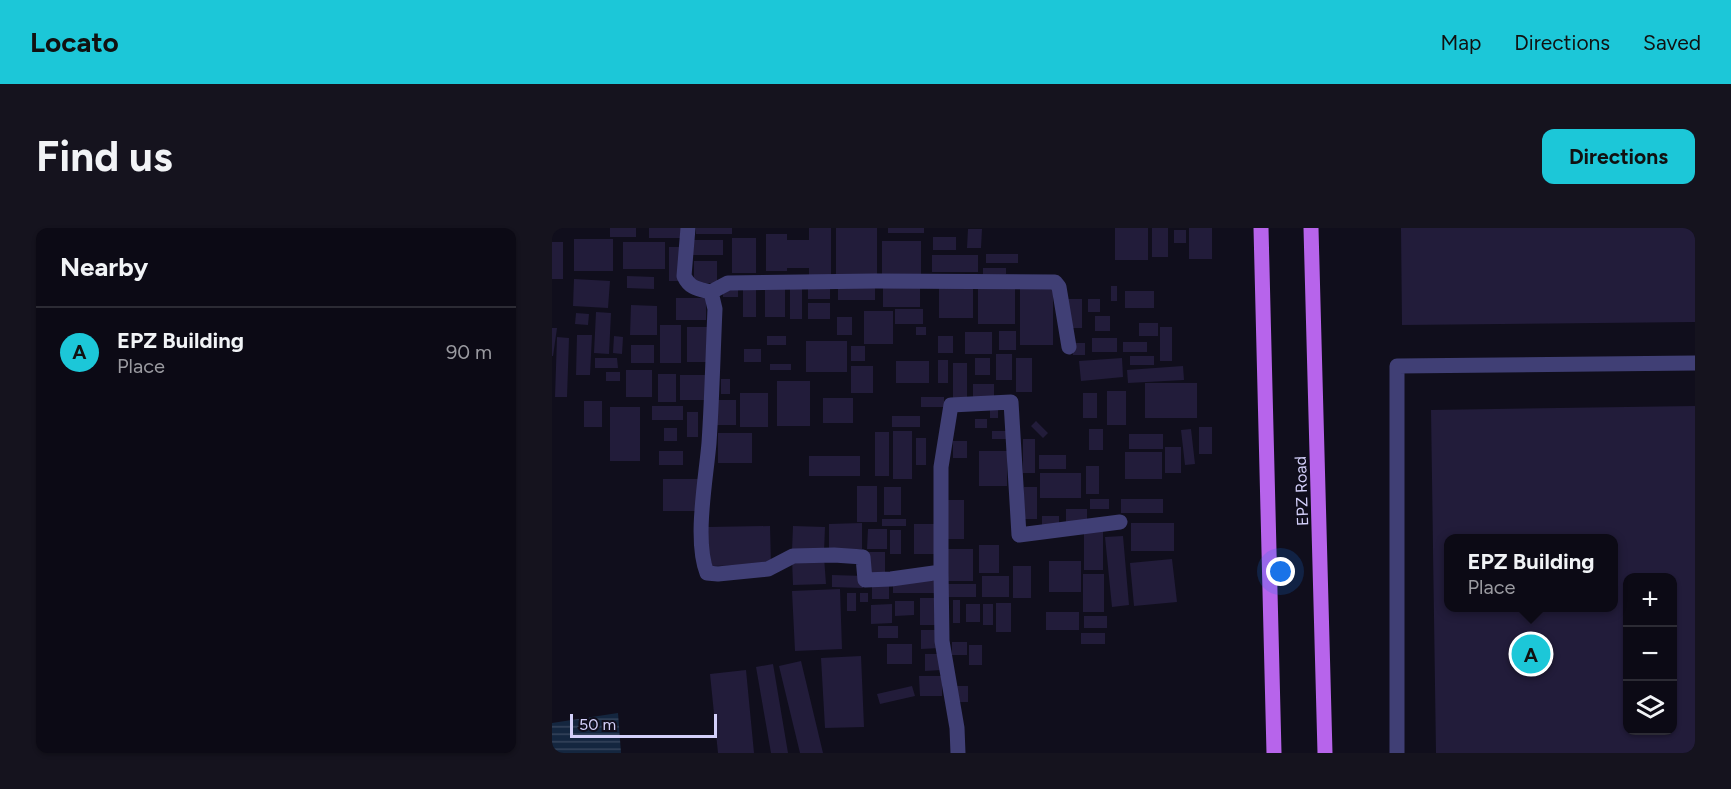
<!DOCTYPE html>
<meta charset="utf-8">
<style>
body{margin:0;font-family:Figtree,sans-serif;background:#15131e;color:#f1f3f6}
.controls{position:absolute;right:18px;bottom:18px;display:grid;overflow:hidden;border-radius:12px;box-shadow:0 2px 4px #0004}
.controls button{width:54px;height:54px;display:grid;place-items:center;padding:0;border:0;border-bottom:2px solid #2c2b34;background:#0c0a15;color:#f1f3f6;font:30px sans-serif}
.scale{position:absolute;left:18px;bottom:15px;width:147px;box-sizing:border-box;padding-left:6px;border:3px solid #d3cff9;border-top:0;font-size:16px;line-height:21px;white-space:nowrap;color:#d3cff9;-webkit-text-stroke:4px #100e1c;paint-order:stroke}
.you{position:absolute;left:729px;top:344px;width:21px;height:21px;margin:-15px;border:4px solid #fff;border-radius:50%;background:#1a73e8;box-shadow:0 0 0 9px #1a73e833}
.badge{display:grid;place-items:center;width:39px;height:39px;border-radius:50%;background:#1cc7d8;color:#111;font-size:20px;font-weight:700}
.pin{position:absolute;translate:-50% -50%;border:3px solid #fff;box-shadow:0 2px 6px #0006}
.popup{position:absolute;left:892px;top:306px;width:174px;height:78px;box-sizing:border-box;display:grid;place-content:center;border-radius:12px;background:#0c0a15;filter:drop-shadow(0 2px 4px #0005);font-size:20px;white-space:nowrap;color:#9a9aa0}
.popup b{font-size:22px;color:#f1f3f6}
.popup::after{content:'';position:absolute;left:50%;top:100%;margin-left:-12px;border:12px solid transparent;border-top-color:#0c0a15}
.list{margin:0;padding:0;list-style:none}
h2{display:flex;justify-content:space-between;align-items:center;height:78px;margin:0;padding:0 24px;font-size:26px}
h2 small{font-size:20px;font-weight:400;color:#9a9aa0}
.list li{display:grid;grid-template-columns:39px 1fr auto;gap:18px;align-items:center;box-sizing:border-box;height:90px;padding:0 24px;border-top:2px solid #2c2b34}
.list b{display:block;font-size:22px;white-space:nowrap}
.list p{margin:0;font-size:20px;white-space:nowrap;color:#9a9aa0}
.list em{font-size:20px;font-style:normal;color:#9a9aa0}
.icon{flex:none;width:33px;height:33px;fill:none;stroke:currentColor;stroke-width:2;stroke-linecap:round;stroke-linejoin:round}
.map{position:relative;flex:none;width:1143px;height:525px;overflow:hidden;border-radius:12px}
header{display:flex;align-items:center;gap:36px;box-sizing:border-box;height:84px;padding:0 30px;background:#1cc7d8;color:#111}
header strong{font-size:28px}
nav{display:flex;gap:33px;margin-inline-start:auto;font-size:21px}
.intro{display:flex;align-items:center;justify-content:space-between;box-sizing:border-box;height:144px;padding:0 36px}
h1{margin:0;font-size:42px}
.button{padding:15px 27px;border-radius:12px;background:#1cc7d8;color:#111;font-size:21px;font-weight:700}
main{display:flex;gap:36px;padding:0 36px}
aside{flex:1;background:#0c0a15;border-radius:12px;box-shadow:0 2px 4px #0004}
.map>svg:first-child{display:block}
.water{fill:url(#water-rules)}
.building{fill:#221c3a;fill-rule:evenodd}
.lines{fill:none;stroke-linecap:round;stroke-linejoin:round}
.minor{stroke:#403f75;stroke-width:15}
.major{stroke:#b764eb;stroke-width:15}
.labels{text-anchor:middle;stroke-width:4.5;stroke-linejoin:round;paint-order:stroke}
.street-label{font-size:16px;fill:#d3cff9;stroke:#100e1c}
</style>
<header>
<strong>Locato</strong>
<nav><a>Map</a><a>Directions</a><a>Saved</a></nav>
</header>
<div class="intro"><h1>Find us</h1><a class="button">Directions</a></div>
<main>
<aside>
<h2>Nearby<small></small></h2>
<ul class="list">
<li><span class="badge">A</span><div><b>EPZ Building</b><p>Place</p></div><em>90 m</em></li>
</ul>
</aside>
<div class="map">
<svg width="1143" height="525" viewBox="0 0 1143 525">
<defs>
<pattern id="water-rules" width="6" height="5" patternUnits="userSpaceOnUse" patternTransform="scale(1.5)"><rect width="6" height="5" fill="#14263f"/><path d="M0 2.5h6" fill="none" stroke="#35445c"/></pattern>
</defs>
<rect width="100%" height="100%" fill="#100e1c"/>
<path class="water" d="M 66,485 L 69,525 L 0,525 L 0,495 Z"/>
<path class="building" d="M 58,0 L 84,0 L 84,9 L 58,9 Z
M 97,0 L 130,0 L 130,10 L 97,10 Z
M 144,0 L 180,0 L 180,6 L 144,6 Z
M 257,0 L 279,0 L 279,48 L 257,48 L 257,40 L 235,40 L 235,43 L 214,43 L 214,6 L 235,6 L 235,12 L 257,12 Z
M 284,0 L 325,0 L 325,47 L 284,47 Z
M 336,0 L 372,0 L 372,5 L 336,5 Z
M 563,0 L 596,0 L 596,32 L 563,32 Z
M 600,0 L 616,0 L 616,29 L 600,29 Z
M 637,0 L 660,0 L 660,31 L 637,31 Z
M 849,0 L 1143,0 L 1143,94 L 850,97 Z
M 416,1 L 430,1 L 429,20 L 415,20 Z
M 622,2 L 634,2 L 634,15 L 622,15 Z
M 381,9 L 404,9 L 404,22 L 381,22 Z
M 180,10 L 204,10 L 204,45 L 180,45 Z
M 22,11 L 61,11 L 61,43 L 22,43 Z
M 141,12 L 171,12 L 171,27 L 141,27 Z
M 330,13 L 369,13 L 369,47 L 330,47 Z
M 0,14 L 11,14 L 11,51 L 0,51 Z
M 71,14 L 113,14 L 113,41 L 71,41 Z
M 117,19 L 129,19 L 129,53 L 117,53 Z
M 434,26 L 466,26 L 466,35 L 434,35 Z
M 380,27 L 426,27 L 426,44 L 380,44 Z
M 142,33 L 165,33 L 165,55 L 142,55 Z
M 431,40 L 454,40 L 454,46 L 431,46 Z
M 75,48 L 102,49 L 102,61 L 75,60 Z
M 22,51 L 58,53 L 56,80 L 21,78 Z
M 331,55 L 368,55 L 368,79 L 331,79 Z
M 213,56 L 233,56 L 233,89 L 213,89 Z
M 286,56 L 323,56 L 323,72 L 286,72 Z
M 387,56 L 421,56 L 421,90 L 387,90 Z
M 426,56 L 463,56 L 463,96 L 426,96 Z
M 256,57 L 278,57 L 278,71 L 256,71 Z
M 468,57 L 501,57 L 501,117 L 468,117 Z
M 559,58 L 565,58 L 565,73 L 559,73 Z
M 171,60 L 186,60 L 186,69 L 171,69 Z
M 238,60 L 250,60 L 250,91 L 238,91 Z
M 191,61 L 204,61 L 204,89 L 191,89 Z
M 573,63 L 602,63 L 602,80 L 573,80 Z
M 124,70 L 154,70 L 154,92 L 124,92 Z
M 516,71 L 530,71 L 530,100 L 516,100 Z
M 536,71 L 548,71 L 548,84 L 536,84 Z
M 256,75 L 278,75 L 278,91 L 256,91 Z
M 79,77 L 105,78 L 105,107 L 78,107 Z
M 343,81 L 371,81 L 371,96 L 343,96 Z
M 312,83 L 341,83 L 341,116 L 312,116 Z
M 44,84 L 59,85 L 57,126 L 42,125 Z
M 24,85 L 37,86 L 36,97 L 23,96 Z
M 543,88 L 558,88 L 558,103 L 543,103 Z
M 285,89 L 300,89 L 300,107 L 285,107 Z
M 587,95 L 606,95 L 606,108 L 587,108 Z
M 108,97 L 129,97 L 129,135 L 108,135 Z
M 135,99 L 157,99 L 157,134 L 135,134 Z
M 364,99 L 374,99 L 374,107 L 364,107 Z
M 608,99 L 620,99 L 620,133 L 608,133 Z
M 0,100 L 5,100 L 1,128 L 0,128 Z
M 447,103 L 464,103 L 464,122 L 447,122 Z
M 413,104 L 440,104 L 440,126 L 413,126 Z
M 25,107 L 40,107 L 38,147 L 24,147 Z
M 62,108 L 71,109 L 70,126 L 61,125 Z
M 215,108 L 234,108 L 234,117 L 215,117 Z
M 386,108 L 401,108 L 401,125 L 386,125 Z
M 5,109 L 17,110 L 15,169 L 3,169 Z
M 540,110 L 565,110 L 565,124 L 540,124 Z
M 254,113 L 295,113 L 295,144 L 254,144 Z
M 571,114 L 595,114 L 595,124 L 571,124 Z
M 521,115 L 533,115 L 533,127 L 521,127 Z
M 79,117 L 102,117 L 102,135 L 79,135 Z
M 299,118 L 313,118 L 313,133 L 299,133 Z
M 192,121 L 209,121 L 209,134 L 192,134 Z
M 444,126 L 460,126 L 460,152 L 444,152 Z
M 578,128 L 602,128 L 602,137 L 578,137 Z
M 43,130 L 65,130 L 66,140 L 43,140 Z
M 423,130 L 438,130 L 438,147 L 423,147 Z
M 464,130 L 480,130 L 480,164 L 464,164 Z
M 570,130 L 571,149 L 529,153 L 527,133 Z
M 386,132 L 396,132 L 396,155 L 386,155 Z
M 344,133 L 377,133 L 377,155 L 344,155 Z
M 401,135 L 415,135 L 415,170 L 401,170 Z
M 218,136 L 239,136 L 239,142 L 218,142 Z
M 299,138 L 321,138 L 321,165 L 299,165 Z
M 631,138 L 632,152 L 576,155 L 575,142 Z
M 74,142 L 100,142 L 100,169 L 74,169 Z
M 54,144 L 68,144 L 68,153 L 54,153 Z
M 106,146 L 124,146 L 124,174 L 106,174 Z
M 128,147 L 153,147 L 153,172 L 128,172 Z
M 169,151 L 178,151 L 178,166 L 169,166 Z
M 225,153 L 258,153 L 258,198 L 225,198 Z
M 593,155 L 645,155 L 645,190 L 593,190 Z
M 421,156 L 442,156 L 442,170 L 421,170 Z
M 555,163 L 574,163 L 574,197 L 555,197 Z
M 188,165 L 216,165 L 216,199 L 188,199 Z
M 531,165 L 545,165 L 545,190 L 531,190 Z
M 369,169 L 392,169 L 392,179 L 369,179 Z
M 271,170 L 301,170 L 301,195 L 271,195 Z
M 162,172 L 184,172 L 184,197 L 162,197 Z
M 32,173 L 50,173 L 50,199 L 32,199 Z
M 100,178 L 131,178 L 131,192 L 100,192 Z
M 1143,178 L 1143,525 L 884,525 L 879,182 ZM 896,310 L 1062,310 L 1062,380 L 896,380 ZM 1076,350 L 1120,350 L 1120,502 L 1076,502 Z
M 58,179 L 88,179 L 88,233 L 58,233 Z
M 438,181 L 446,181 L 446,190 L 438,190 Z
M 135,184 L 146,184 L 146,209 L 135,209 Z
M 340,188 L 368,188 L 368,199 L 340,199 Z
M 423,191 L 435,191 L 435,200 L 423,200 Z
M 484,193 L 496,205 L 491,210 L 479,198 Z
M 647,199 L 660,199 L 660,226 L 647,226 Z
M 112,200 L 125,200 L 125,213 L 112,213 Z
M 537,201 L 551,201 L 551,222 L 537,222 Z
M 639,201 L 643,236 L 633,237 L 629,202 Z
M 341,203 L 360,203 L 360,251 L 341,251 Z
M 440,203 L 456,203 L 456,211 L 440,211 Z
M 323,204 L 337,204 L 337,248 L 323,248 Z
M 166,205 L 200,205 L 200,235 L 166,235 Z
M 577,206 L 611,206 L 611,221 L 577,221 Z
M 364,210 L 374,210 L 374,237 L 364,237 Z
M 471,211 L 483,211 L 483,245 L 471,245 Z
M 401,213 L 415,213 L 415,230 L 401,230 Z
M 613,219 L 629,219 L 629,245 L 613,245 Z
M 107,223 L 131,223 L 131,237 L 107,237 Z
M 427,223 L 455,223 L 455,258 L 427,258 Z
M 573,224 L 610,224 L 610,251 L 573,251 Z
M 487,227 L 514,227 L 514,241 L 487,241 Z
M 257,228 L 308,228 L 308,248 L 257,248 Z
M 534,238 L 547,238 L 547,266 L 534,266 Z
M 488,245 L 529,245 L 529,270 L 488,270 Z
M 111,251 L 146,251 L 146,283 L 111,283 Z
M 305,258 L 325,258 L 325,294 L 305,294 Z
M 332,259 L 349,259 L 349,287 L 332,287 Z
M 472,259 L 485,259 L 485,291 L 472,291 Z
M 538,271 L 557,271 L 557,281 L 538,281 Z
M 569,271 L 611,271 L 611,285 L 569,285 Z
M 396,272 L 412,272 L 412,311 L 396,311 Z
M 514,281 L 535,281 L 535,294 L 514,294 Z
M 490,288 L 507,288 L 507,299 L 490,299 Z
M 330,291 L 354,291 L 354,298 L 330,298 Z
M 310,295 L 310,321 L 277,322 L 277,296 Z
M 579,295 L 622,295 L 622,323 L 579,323 Z
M 362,296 L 386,296 L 386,326 L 362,326 Z
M 218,298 L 219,337 L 157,338 L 156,299 Z
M 241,298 L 273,299 L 272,324 L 240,323 Z
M 316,301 L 335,301 L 335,321 L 315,321 Z
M 338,302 L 349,302 L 349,326 L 338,326 Z
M 532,303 L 551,303 L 551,342 L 532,342 Z
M 571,308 L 577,377 L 560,379 L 553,309 Z
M 427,317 L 447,317 L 447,345 L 427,345 Z
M 393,321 L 421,321 L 421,353 L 393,353 Z
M 316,324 L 333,324 L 333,349 L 317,349 Z
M 272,329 L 274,356 L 241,357 L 240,330 Z
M 620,331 L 625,374 L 582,378 L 578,335 Z
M 497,333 L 529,333 L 529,364 L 497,364 Z
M 461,338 L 479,338 L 479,370 L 461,370 Z
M 531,346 L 552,346 L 552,384 L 531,384 Z
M 280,347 L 312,348 L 311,360 L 280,359 Z
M 430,348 L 457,348 L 457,369 L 430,369 Z
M 341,353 L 382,353 L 383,365 L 341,365 Z
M 320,356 L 337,356 L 337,371 L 320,371 Z
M 395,356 L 424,356 L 424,369 L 395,369 Z
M 288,361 L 290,421 L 243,423 L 240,363 Z
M 295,365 L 304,365 L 304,383 L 295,383 Z
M 308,365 L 316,365 L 316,374 L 308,374 Z
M 368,370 L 386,370 L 386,397 L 368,397 Z
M 401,372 L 408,372 L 408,395 L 401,395 Z
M 343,373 L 362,373 L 362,387 L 343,388 Z
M 444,375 L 459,375 L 459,404 L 444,404 Z
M 340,376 L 340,395 L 319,396 L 319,377 Z
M 414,376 L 428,376 L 428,394 L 414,394 Z
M 431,376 L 441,376 L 441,397 L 431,397 Z
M 494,384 L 527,384 L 527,402 L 494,402 Z
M 532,388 L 555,388 L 555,400 L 532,400 Z
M 326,398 L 346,398 L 346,410 L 326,410 Z
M 369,402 L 387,402 L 388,420 L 369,421 Z
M 529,405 L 553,405 L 553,416 L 529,416 Z
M 400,414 L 415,414 L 415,427 L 400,427 Z
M 335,416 L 360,416 L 360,436 L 335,436 Z
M 417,417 L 430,417 L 430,437 L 417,437 Z
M 373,426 L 389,426 L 389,442 L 373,443 Z
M 309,428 L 312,499 L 273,500 L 269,430 Z
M 249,433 L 271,525 L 248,525 L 227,438 Z
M 221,436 L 236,525 L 219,525 L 204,439 Z
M 194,442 L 202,525 L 166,525 L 158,446 Z
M 367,448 L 390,448 L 390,468 L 368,468 Z
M 360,458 L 363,468 L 328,476 L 325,466 Z
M 404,458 L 416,458 L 416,474 L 404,474 Z"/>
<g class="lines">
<path class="minor" d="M 136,0 L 132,48 C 138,61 147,61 159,64 L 163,81 C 161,125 160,171 157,215 C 154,251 142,312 155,345 L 166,346 L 216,341 L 241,328 L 282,327 L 311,329 L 313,352 L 339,351 L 389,344 L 390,413 L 405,500 L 406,525
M 159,64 L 176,55 L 323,53 L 503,54 L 507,59 L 517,119
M 389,344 L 389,239 L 399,177 L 459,174 L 467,307 L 568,294
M 845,525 L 845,138 L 1143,135"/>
<path class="major" d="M 709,0 L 722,525
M 759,0 L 773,525"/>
</g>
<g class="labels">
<g class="street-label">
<text transform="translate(749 263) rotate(-92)" y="6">EPZ Road</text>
</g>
</g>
</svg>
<div class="controls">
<button>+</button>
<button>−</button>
<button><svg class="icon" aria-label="layers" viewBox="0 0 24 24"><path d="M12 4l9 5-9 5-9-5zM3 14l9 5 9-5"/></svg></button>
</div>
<div class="scale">50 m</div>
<div class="you"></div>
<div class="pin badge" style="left:979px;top:426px">A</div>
<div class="popup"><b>EPZ Building</b>Place</div>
</div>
</main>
